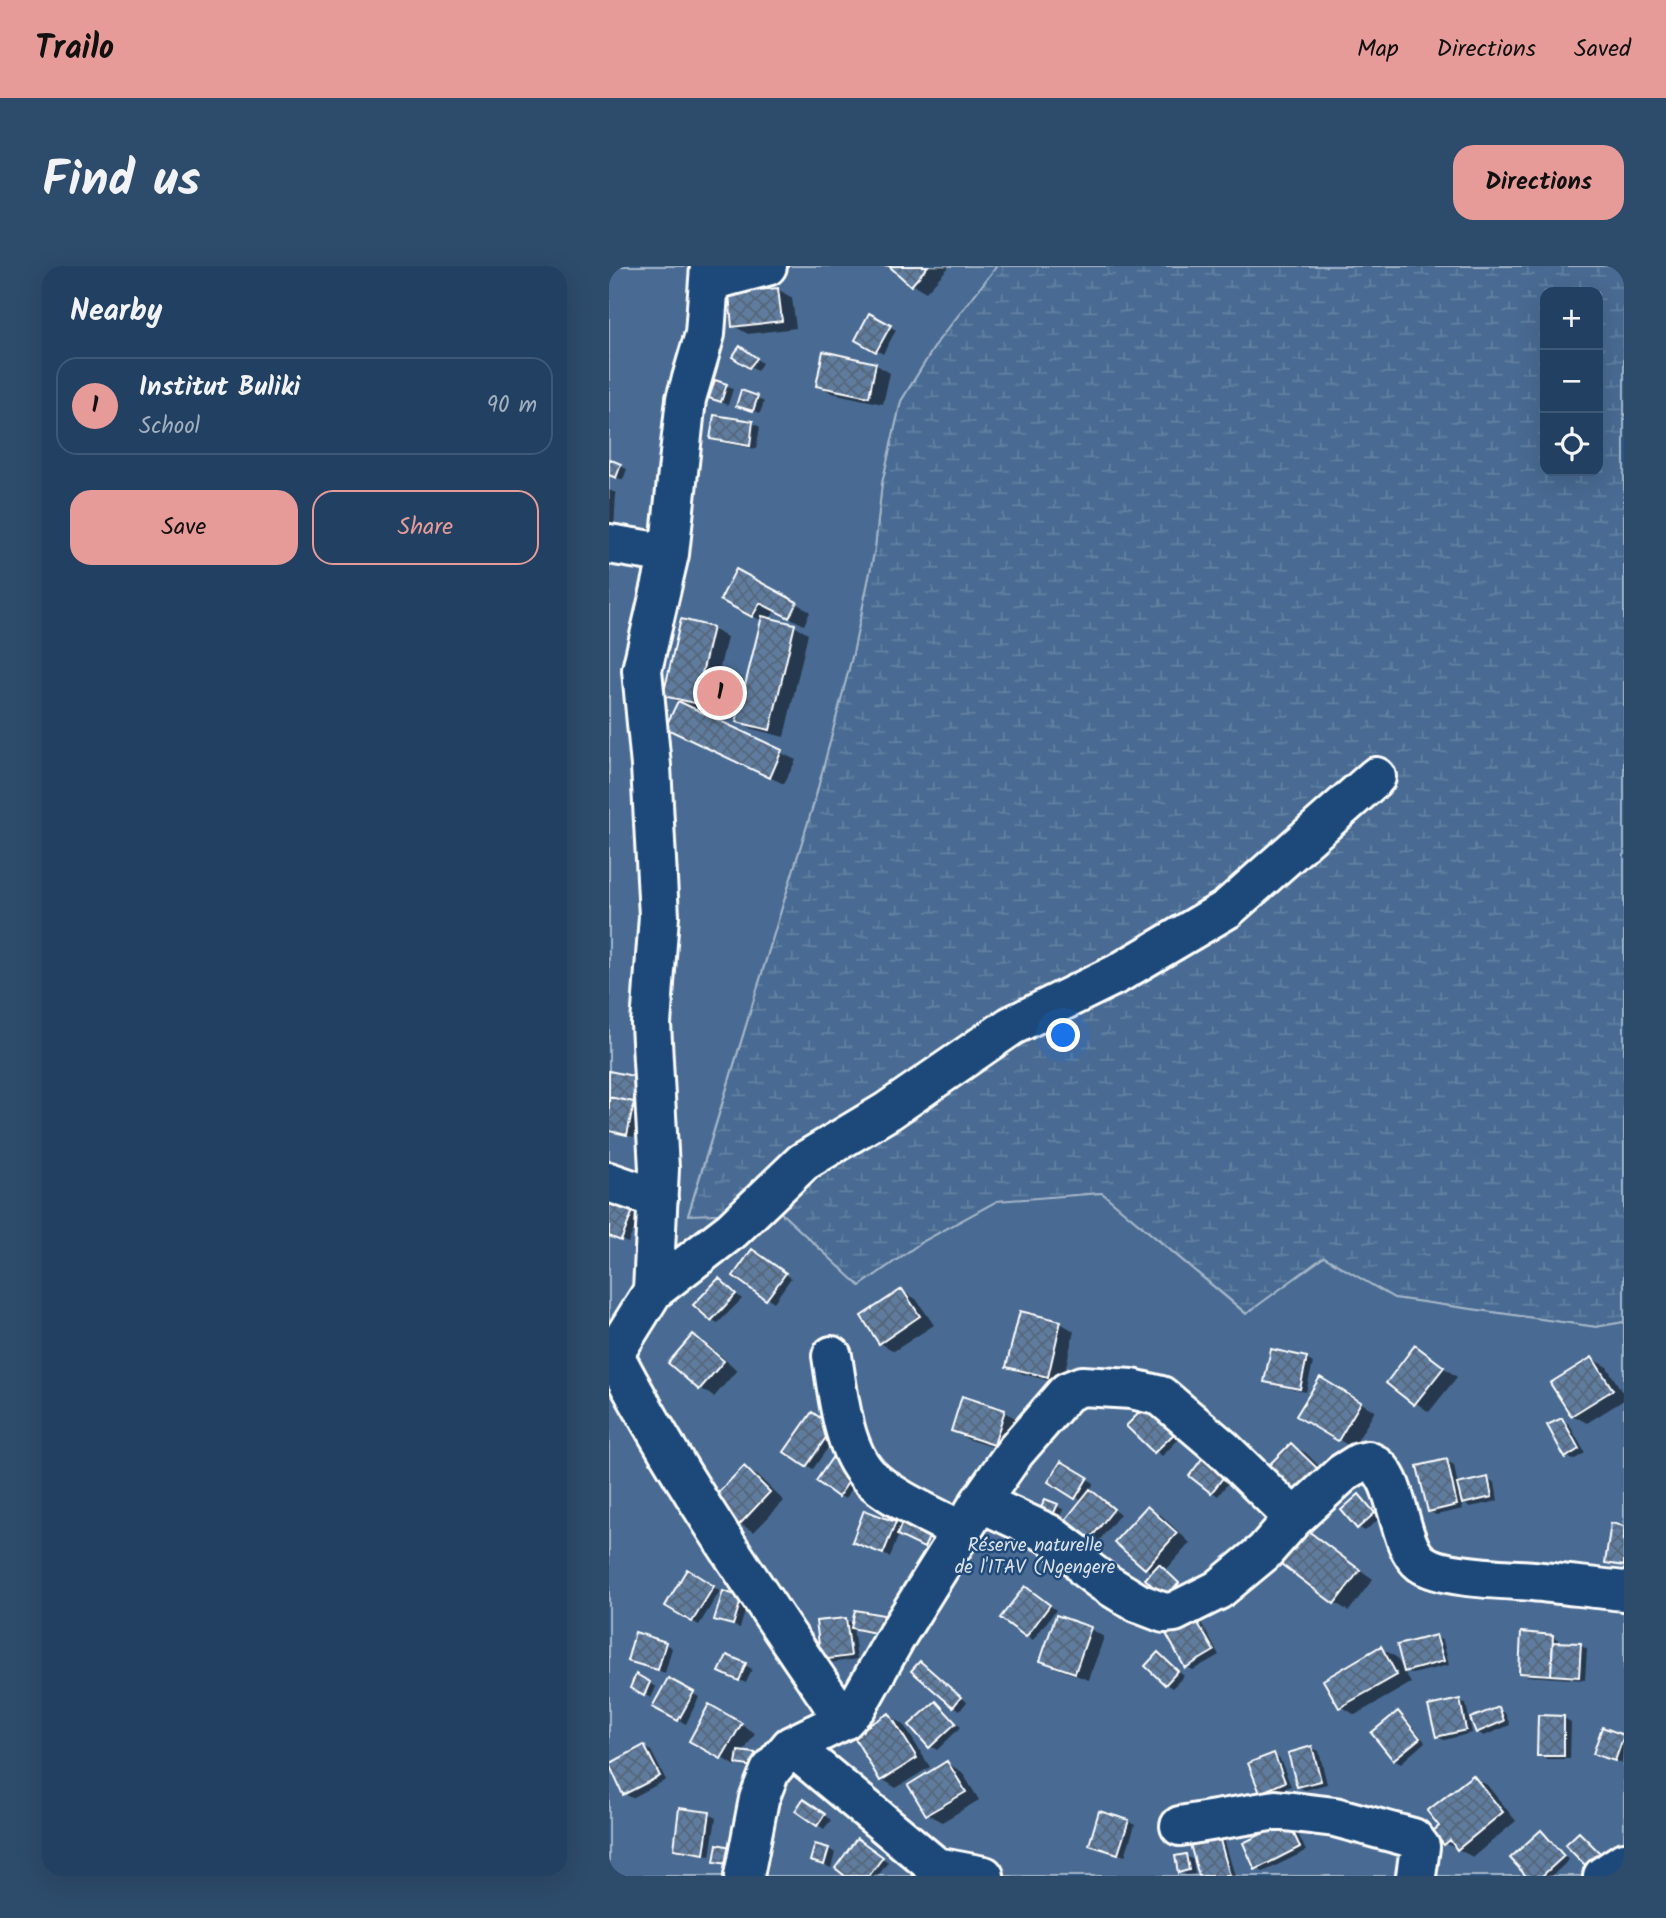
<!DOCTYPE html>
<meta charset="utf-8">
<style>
body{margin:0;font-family:Kalam,sans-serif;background:#2d4b6b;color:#f1f3f6}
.controls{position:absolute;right:21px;top:21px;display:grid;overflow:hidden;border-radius:14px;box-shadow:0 7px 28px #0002}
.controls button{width:63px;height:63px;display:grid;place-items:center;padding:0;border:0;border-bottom:2px solid #3e5977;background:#214062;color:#f1f3f6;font:35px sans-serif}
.you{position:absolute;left:455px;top:770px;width:24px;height:24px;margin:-18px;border:5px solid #fff;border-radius:50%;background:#1a73e8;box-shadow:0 0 0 10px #1a73e833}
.badge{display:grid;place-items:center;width:46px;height:46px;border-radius:50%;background:#e69b98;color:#111;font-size:23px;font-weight:700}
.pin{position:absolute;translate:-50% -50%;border:4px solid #fff;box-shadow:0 2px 7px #0006}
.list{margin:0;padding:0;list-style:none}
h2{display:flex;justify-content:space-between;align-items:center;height:91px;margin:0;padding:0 28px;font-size:30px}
h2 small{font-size:23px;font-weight:400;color:#a2afbe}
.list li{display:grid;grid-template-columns:46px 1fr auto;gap:21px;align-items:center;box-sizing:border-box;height:98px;margin:0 14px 14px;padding:0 14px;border:2px solid #3e5977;border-radius:21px}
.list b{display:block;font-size:26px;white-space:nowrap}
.list p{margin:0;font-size:23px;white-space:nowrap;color:#a2afbe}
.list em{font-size:23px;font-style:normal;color:#a2afbe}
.actions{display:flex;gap:14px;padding:21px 28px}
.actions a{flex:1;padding:16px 0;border:2px solid #e69b98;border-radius:21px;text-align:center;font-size:24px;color:#e69b98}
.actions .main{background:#e69b98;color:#111}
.icon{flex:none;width:38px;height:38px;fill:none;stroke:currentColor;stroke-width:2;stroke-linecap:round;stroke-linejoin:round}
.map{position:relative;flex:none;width:1015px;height:1610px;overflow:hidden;border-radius:21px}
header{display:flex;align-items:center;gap:42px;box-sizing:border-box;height:98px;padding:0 35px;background:#e69b98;color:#111}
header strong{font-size:33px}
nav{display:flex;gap:38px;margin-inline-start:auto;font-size:24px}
.intro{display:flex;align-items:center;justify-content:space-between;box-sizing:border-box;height:168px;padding:0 42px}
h1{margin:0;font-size:49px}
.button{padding:18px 32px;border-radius:21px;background:#e69b98;color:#111;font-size:24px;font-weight:700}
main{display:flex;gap:42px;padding:0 42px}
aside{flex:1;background:#214062;border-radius:21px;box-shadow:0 7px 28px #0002}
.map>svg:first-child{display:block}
.wetland{fill:url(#wetland-marsh);stroke:#a4b5c8;stroke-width:2;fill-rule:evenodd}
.park{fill:#486b92;stroke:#a4b5c8;stroke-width:2}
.shadow{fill:#0007}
.building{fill:url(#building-cross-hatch);stroke:#fff;stroke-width:2}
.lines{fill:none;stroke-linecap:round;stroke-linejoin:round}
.minor-casing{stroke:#fff;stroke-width:44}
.minor{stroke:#1f4a7a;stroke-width:38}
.labels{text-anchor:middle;stroke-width:5;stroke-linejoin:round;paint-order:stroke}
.park-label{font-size:19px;fill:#dae1e9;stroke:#1f4a7a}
</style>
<header>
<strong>Trailo</strong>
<nav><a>Map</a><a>Directions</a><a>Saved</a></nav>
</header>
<div class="intro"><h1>Find us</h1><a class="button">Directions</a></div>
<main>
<aside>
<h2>Nearby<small></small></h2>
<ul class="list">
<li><span class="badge">1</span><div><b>Institut Buliki</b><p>School</p></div><em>90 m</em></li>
</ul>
<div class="actions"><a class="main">Save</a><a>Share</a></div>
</aside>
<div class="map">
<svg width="1015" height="1610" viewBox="0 0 1015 1610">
<defs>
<pattern id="wetland-marsh" width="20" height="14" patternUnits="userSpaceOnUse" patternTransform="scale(1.75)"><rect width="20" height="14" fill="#486b92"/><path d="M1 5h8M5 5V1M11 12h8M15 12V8" fill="none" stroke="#6381a2"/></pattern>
<pattern id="building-cross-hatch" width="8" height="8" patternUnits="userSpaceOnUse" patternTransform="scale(1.75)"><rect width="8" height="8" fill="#5e7c9f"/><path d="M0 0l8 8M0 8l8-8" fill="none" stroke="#56667a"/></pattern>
</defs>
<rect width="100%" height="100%" fill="#2c5582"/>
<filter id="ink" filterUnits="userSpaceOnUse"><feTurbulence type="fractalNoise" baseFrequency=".0143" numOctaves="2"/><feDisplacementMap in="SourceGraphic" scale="14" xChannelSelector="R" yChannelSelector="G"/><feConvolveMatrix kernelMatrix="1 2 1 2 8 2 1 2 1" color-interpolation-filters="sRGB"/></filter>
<g filter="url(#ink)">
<path class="wetland" d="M 388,0 L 1015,0 L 1015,1056 L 987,1061 L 785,1032 L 715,991 L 638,1048 L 493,927 L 388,936 L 313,976 L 251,1020 L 171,946 L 79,950 L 206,533 L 244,387 L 266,282 L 273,217 L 292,135 L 329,75 ZM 936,26 L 989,26 L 989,205 L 936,205 Z"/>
<path class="park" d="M 0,0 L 388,0 L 329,75 L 292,135 L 273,217 L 266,282 L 244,387 L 206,533 L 79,949 L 171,946 L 251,1020 L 313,976 L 388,935 L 493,927 L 637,1048 L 715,991 L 785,1032 L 987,1061 L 1015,1056 L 1015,1610 L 0,1610 Z"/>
<path class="shadow" d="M 283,0 L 339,0 L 340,1 L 317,26 L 303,18 Z
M 169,23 L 183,32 L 187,62 L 139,68 L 125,60 Z
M 261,49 L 287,64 L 274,88 L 248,73 Z
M 138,86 L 153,97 L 148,105 L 126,90 Z
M 266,98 L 281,107 L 274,138 L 223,127 L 209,119 Z
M 108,116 L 124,123 L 119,139 L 102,131 Z
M 148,132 L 155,136 L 151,147 L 129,139 Z
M 107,151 L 144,157 L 151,161 L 147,183 L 110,176 L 103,172 Z
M 0,195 L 18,203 L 14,214 L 0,209 Z
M 0,224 L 7,227 L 5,265 L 0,265 Z
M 113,333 L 187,337 L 201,346 L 195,359 L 166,344 L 161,354 L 185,360 L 199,368 L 175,471 L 144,463 L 129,455 L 153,355 Z
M 103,363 L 118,371 L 101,444 L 74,440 L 187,494 L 175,518 L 73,470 L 70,437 L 56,429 Z
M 0,810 L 36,817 L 25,871 L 0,866 Z
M 0,929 L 33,943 L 19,977 L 0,969 Z
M 150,989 L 182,1012 L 165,1036 L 126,1010 Z
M 111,1014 L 133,1033 L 109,1057 L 103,1054 Z
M 293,1025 L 307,1033 L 325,1059 L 285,1085 L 271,1077 Z
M 451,1057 L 465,1065 L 453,1118 L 414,1108 L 399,1100 Z
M 85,1071 L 99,1079 L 128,1104 L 105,1131 L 91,1122 Z
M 806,1081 L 848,1111 L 820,1146 L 779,1117 Z
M 697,1093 L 704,1097 L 697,1126 L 664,1119 L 657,1115 Z
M 983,1093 L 998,1101 L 1015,1129 L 1015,1134 L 978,1157 L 963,1149 Z
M 711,1113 L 766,1145 L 744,1182 L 689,1150 Z
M 541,1138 L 575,1168 L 553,1190 L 520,1160 Z
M 395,1146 L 410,1154 L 400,1186 L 358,1173 L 344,1164 Z
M 204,1148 L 230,1166 L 204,1203 L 197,1199 Z
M 953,1154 L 960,1158 L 976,1187 L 964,1194 L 957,1190 Z
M 682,1179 L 697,1187 L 728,1218 L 655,1207 Z
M 838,1195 L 845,1199 L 849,1220 L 879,1213 L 886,1217 L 889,1235 L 861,1241 L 852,1236 L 854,1243 L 827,1249 L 820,1245 Z
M 452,1197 L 485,1217 L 480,1225 L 511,1248 L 489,1276 L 460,1253 L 474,1235 L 441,1216 Z
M 135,1202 L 149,1210 L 175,1235 L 145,1266 L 131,1258 Z
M 629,1204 L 609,1230 L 582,1210 Z
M 254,1207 L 236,1233 L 210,1215 Z
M 750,1230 L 756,1234 L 772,1251 L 756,1265 L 749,1261 Z
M 448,1240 L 455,1244 L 450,1254 L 439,1249 Z
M 539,1242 L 553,1250 L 581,1277 L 557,1304 L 575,1322 L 564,1334 L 545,1307 L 537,1302 Z
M 286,1257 L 328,1272 L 322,1284 L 290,1268 L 281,1291 L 245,1276 Z
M 698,1266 L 764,1313 L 740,1345 L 726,1337 Z
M 79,1306 L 111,1325 L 90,1359 L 58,1339 Z
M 423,1326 L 447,1344 L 424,1374 L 418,1370 Z
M 115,1327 L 139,1336 L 131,1362 L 107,1353 Z
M 584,1349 L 590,1353 L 610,1389 L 584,1404 L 578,1401 Z
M 237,1354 L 245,1358 L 283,1372 L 251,1365 L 244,1361 L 248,1393 L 220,1397 L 214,1393 Z
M 481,1363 L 495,1371 L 480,1414 L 447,1402 L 433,1394 Z
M 943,1370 L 950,1374 L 950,1378 L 971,1379 L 978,1383 L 976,1414 L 918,1410 L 911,1406 Z
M 827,1371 L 834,1375 L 840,1399 L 803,1408 L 796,1404 Z
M 56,1378 L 63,1382 L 56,1407 L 20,1394 Z
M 772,1382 L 787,1391 L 802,1417 L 746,1449 L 732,1440 Z
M 550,1389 L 575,1410 L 563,1422 L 557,1418 Z
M 312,1397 L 358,1436 L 351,1444 L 345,1440 Z
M 136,1399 L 143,1403 L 137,1417 L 119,1409 Z
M 28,1411 L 47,1421 L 42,1432 L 23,1421 Z
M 59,1414 L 90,1431 L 77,1458 L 45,1441 Z
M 850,1434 L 857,1438 L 863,1467 L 835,1474 L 828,1470 Z
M 327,1437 L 334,1441 L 352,1461 L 328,1484 L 321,1480 Z
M 101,1441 L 146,1467 L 134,1487 L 153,1493 L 151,1504 L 135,1501 L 129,1497 L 127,1500 L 82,1475 Z
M 889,1443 L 896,1447 L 901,1459 L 875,1470 L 868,1466 Z
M 789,1447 L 796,1451 L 816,1476 L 792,1497 L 785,1493 Z
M 280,1449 L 294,1458 L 321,1501 L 287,1522 L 273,1513 Z
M 955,1452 L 962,1456 L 961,1493 L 937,1493 L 930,1489 Z
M 994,1463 L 1015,1471 L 1013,1497 L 993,1491 Z
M 35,1481 L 42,1485 L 57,1514 L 23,1532 L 16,1528 Z
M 703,1482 L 710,1485 L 718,1518 L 696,1524 L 689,1520 Z
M 665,1489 L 671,1493 L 682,1520 L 659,1529 L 652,1525 Z
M 338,1497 L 353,1506 L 370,1534 L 333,1556 L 319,1548 Z
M 864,1511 L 878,1519 L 907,1555 L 864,1591 L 836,1577 Z
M 201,1539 L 222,1554 L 215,1563 L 188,1544 Z
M 100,1548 L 107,1552 L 101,1590 L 73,1586 L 67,1582 Z
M 519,1555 L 526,1559 L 516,1590 L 482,1578 Z
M 686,1561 L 697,1585 L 654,1606 L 647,1602 Z
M 932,1566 L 939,1570 L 960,1594 L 943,1610 L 920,1610 Z
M 609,1569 L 615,1573 L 626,1610 L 592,1610 Z
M 255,1578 L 279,1596 L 269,1610 L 239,1610 Z
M 220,1583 L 226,1587 L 222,1602 L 203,1594 Z
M 577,1590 L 584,1594 L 586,1608 L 577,1609 L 570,1605 Z"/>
<path class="building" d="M 280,0 L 319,0 L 302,20 Z
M 169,22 L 173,55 L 123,61 L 120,27 Z
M 260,47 L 282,59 L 267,86 L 246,74 Z
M 131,80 L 148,92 L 140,102 L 123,91 Z
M 214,85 L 267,97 L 260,131 L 207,120 Z
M 106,114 L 118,118 L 112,136 L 100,132 Z
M 132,124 L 149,130 L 144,145 L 127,140 Z
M 105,149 L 144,155 L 141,180 L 101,173 Z
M 0,193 L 12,198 L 7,212 L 0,209 Z
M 127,303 L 188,336 L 180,352 L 151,337 L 143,351 L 111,334 Z
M 153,350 L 186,358 L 161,464 L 127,456 Z
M 72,353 L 104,361 L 86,437 L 54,430 Z
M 69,435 L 173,484 L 161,512 L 56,462 Z
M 0,805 L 29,811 L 25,836 L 0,831 Z
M 0,831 L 25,836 L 18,869 L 0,865 Z
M 0,927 L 27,937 L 12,975 L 0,970 Z
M 143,983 L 177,1007 L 157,1034 L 124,1010 Z
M 110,1012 L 127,1028 L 102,1055 L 84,1039 Z
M 293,1023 L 311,1050 L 270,1078 L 252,1050 Z
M 411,1045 L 452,1055 L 439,1111 L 397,1101 Z
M 84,1068 L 115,1095 L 90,1124 L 59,1097 Z
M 806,1079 L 835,1101 L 805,1139 L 777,1117 Z
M 662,1083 L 698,1091 L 691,1123 L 655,1116 Z
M 983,1091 L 1004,1124 L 962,1150 L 941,1117 Z
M 711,1111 L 752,1136 L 729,1175 L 687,1150 Z
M 353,1130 L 396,1144 L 385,1179 L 342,1165 Z
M 541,1136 L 569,1164 L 545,1187 L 517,1160 Z
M 203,1146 L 224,1161 L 197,1201 L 175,1186 Z
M 953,1152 L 970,1183 L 956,1192 L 938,1159 Z
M 682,1177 L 715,1209 L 685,1239 L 652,1207 Z
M 601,1182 L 624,1199 L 602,1227 L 580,1210 Z
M 227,1186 L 249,1202 L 229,1231 L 207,1215 Z
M 838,1193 L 848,1239 L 819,1246 L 808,1200 Z
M 452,1195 L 479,1211 L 466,1233 L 439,1216 Z
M 135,1200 L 161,1226 L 130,1259 L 103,1233 Z
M 879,1211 L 883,1231 L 853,1238 L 848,1218 Z
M 481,1223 L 505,1243 L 481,1273 L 457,1253 Z
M 750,1228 L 766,1247 L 748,1263 L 732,1244 Z
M 436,1233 L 449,1238 L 443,1251 L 430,1246 Z
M 538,1240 L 568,1267 L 536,1303 L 505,1276 Z
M 255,1244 L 287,1256 L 274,1288 L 243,1276 Z
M 294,1254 L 322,1267 L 315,1282 L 288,1269 Z
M 1002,1257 L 1015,1260 L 1015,1300 L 996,1297 Z
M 698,1264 L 751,1304 L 725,1338 L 672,1298 Z
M 550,1298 L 570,1317 L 556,1332 L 536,1313 Z
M 78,1303 L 105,1320 L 83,1356 L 56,1340 Z
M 416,1320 L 441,1339 L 417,1371 L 391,1352 Z
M 114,1325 L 133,1331 L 124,1359 L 105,1354 Z
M 246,1344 L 280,1350 L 276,1369 L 242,1362 Z
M 583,1347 L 605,1385 L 576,1402 L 555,1364 Z
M 447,1349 L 482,1361 L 466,1407 L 431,1395 Z
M 237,1352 L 242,1390 L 212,1394 L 207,1355 Z
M 26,1366 L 57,1376 L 49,1404 L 18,1395 Z
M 912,1366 L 944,1369 L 942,1409 L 910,1407 Z
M 827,1369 L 835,1395 L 795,1406 L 788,1379 Z
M 944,1376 L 972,1377 L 970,1411 L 942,1409 Z
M 772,1380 L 788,1409 L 730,1442 L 714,1414 Z
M 549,1386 L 569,1405 L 556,1419 L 536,1400 Z
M 118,1389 L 137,1397 L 130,1415 L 110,1406 Z
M 311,1395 L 352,1431 L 344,1441 L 302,1405 Z
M 27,1408 L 41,1416 L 35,1430 L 21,1422 Z
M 59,1412 L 85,1426 L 69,1455 L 43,1441 Z
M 851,1433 L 857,1464 L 827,1471 L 819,1440 Z
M 327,1435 L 347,1457 L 320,1482 L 300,1459 Z
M 100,1438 L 133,1457 L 112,1493 L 80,1475 Z
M 890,1441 L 895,1455 L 867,1467 L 861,1452 Z
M 789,1445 L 811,1472 L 784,1494 L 762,1467 Z
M 280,1447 L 308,1492 L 271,1515 L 244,1469 Z
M 929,1449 L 955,1450 L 955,1490 L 928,1490 Z
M 993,1461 L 1015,1469 L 1006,1495 L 984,1488 Z
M 35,1479 L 51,1510 L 14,1529 L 0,1498 Z
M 703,1480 L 712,1515 L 688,1521 L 679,1487 Z
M 129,1485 L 146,1487 L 145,1501 L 127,1498 Z
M 665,1487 L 676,1516 L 651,1527 L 639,1497 Z
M 338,1495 L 357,1526 L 317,1549 L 299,1519 Z
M 864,1509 L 894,1546 L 848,1584 L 841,1574 L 835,1579 L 824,1565 L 830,1560 L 818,1545 Z
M 194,1533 L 216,1548 L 208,1560 L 186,1545 Z
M 70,1542 L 101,1546 L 95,1588 L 65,1583 Z
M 490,1545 L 520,1554 L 509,1588 L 480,1579 Z
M 679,1555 L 691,1581 L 646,1604 L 634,1577 Z
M 932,1564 L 955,1590 L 933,1610 L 917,1610 L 901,1592 Z
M 970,1566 L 992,1588 L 979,1602 L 956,1579 Z
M 609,1567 L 621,1610 L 590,1610 L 580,1575 Z
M 248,1572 L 274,1591 L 260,1610 L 236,1610 L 226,1602 Z
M 108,1578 L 122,1581 L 119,1598 L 105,1596 Z
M 206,1578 L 220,1582 L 215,1599 L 201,1595 Z
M 577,1588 L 580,1604 L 569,1607 L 566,1590 Z"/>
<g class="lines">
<g class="minor-casing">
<path id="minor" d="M 101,15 L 158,0
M 0,278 L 60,288
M 0,916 L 49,933
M 44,1025 L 50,903 L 42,758 L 50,650 L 42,500 L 33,404 L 60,288 L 77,133 L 96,68 L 101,0
M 4,1087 C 71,1216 154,1334 235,1454
M 223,1090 C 229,1126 233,1181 259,1209 C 279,1231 326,1251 353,1265
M 0,1096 L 44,1025 L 123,964 L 194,896 L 279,845 L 402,760 L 508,708 L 618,643 L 767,511
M 371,1236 L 440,1268 L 466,1287 L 477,1303 L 493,1315 L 529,1337 L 555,1347 L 565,1346 L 609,1324 L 655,1286 L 685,1252 L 734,1207 L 750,1197 L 759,1195 C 792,1206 786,1277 812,1297 C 832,1312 898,1313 924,1315 C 954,1318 985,1322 1015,1325
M 182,1480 L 327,1601 L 332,1610
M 571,1560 L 667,1544 L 726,1551 L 804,1572 L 811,1581 L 807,1610
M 327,1601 L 375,1610
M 135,1610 L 150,1533 L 161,1505 L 182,1480 L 235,1454 L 248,1440 L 288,1369 L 371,1236 L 406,1186 L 458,1126 L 473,1120 L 523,1123 L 552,1130 L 614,1183 L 685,1252
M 994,1610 L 1015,1596"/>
</g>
<use href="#minor" class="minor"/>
</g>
</g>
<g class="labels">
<g class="park-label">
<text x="426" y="1285">Réserve naturelle<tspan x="426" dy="22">de l'ITAV (Ngengere</tspan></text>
</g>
</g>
</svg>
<div class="controls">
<button>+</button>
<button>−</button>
<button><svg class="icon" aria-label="locate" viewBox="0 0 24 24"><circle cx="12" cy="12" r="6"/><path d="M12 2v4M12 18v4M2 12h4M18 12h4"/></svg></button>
</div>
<div class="you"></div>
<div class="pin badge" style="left:111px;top:427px">1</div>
</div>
</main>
